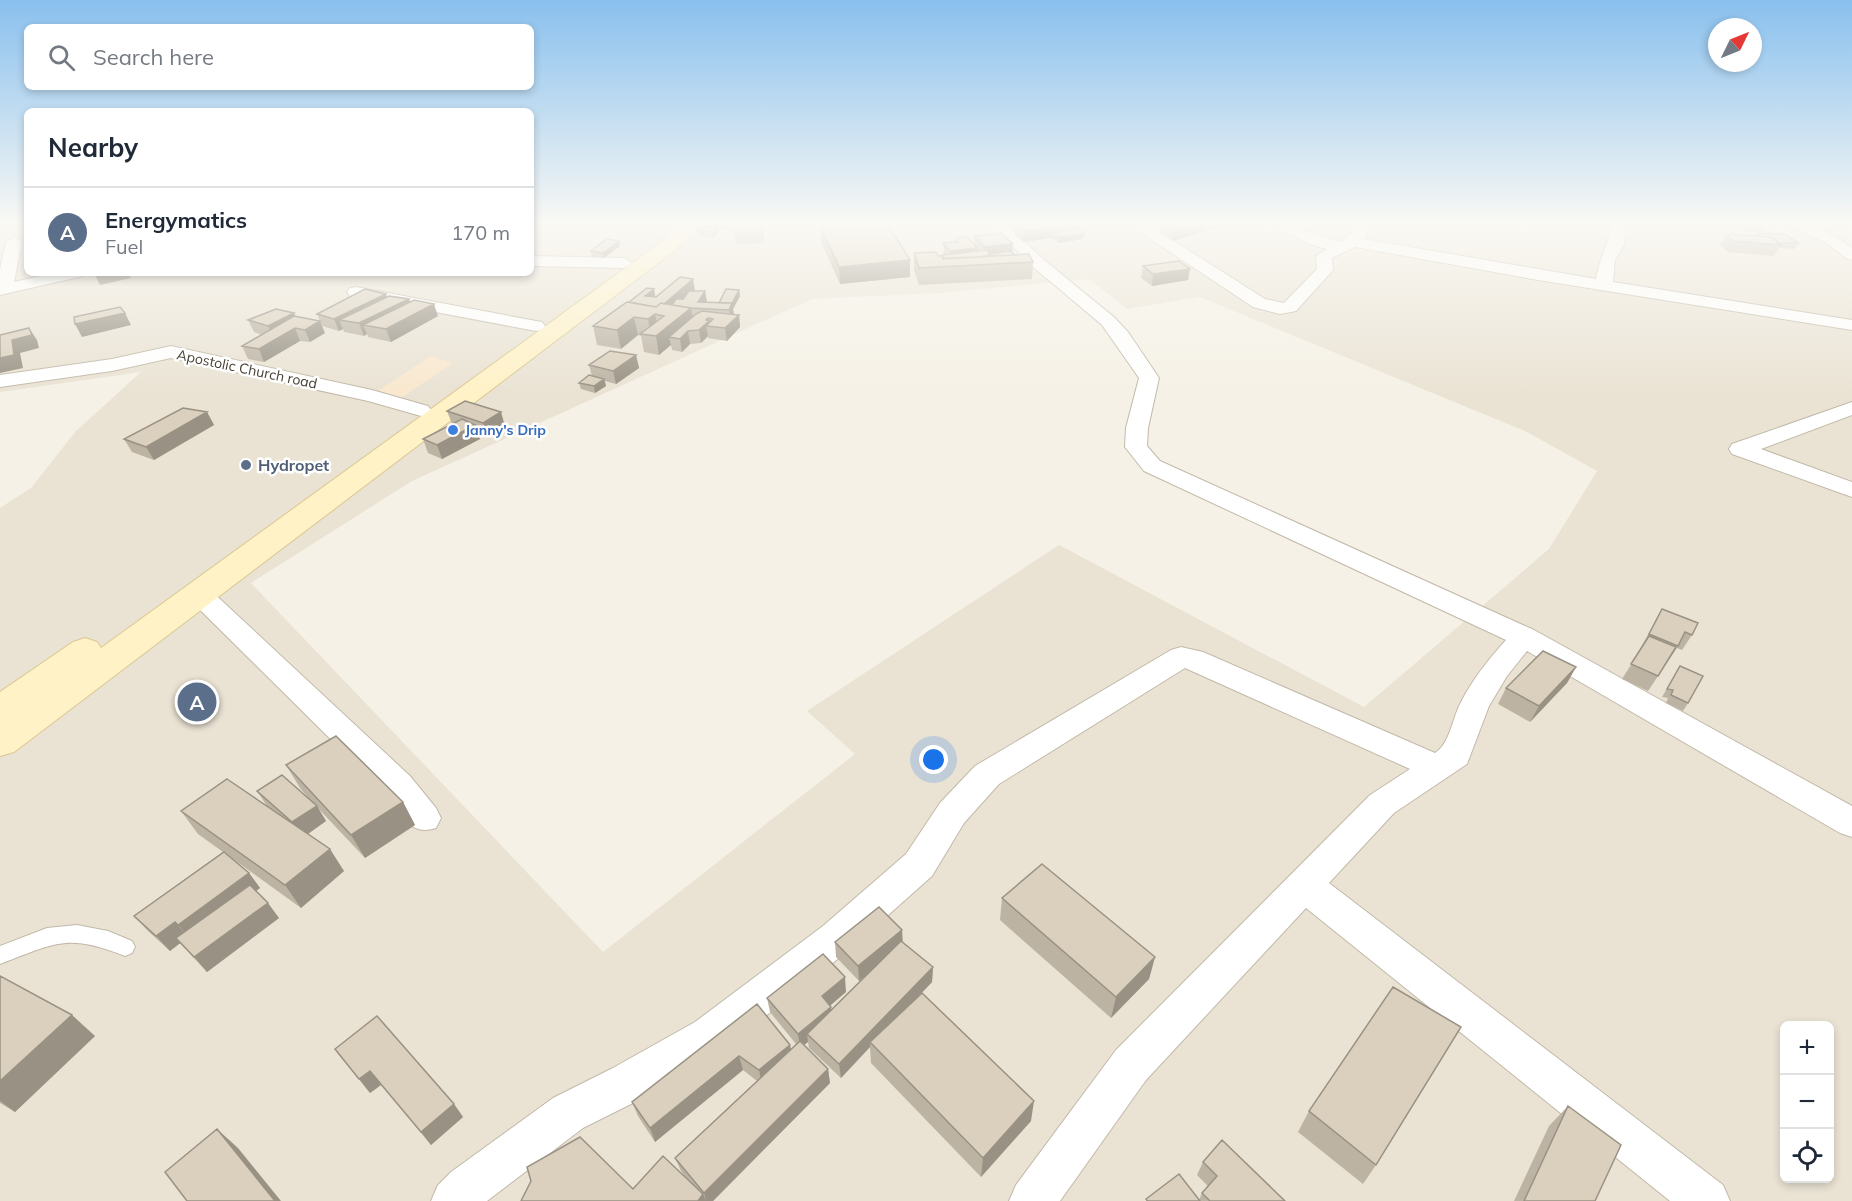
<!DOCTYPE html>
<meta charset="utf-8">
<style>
body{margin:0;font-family:Mulish,sans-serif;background:#f2f2f3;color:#1f2937}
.controls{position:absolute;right:18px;bottom:18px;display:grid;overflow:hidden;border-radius:9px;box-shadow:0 3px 9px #0003}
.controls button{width:54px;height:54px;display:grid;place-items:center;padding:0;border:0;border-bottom:2px solid #e0e1e3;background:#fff;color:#1f2937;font:30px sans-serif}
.compass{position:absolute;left:1708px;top:18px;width:54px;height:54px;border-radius:50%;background:#fff;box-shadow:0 3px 9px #0003;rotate:47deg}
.you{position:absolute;left:934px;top:760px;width:21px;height:21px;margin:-15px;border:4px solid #fff;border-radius:50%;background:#1a73e8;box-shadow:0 0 0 9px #1a73e833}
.badge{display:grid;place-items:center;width:39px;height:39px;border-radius:50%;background:#db2777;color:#fff;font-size:20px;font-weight:700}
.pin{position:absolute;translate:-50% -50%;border:3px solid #fff;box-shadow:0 2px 6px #0006}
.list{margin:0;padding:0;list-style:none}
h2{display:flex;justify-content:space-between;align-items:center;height:78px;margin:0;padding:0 24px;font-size:26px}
h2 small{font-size:20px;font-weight:400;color:#747a83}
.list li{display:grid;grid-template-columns:39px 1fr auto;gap:18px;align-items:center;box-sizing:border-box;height:90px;padding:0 24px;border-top:2px solid #e0e1e3}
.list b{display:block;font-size:22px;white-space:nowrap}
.list p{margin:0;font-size:20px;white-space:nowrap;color:#747a83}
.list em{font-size:20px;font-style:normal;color:#747a83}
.icon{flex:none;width:33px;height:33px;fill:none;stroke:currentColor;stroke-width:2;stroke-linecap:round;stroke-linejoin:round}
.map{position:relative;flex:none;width:1852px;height:1201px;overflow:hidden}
.search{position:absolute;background:#fff;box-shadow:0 3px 9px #0003;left:24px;top:24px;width:510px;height:66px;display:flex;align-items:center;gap:15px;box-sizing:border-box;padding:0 21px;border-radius:9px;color:#747a83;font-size:22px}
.panel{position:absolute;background:#fff;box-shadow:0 3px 9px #0003;left:24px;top:108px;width:510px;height:168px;border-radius:9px}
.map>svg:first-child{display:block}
.residential{fill:#eae3d4;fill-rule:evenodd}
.commercial{fill:#f9e8cf}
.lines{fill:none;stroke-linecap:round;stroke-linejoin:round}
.service-casing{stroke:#c2b9a8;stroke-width:2}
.minor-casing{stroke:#c2b9a8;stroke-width:2}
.secondary-casing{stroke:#dac891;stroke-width:2}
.service{fill:#fff;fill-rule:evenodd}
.minor{fill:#fff;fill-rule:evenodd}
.secondary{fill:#fff2c7;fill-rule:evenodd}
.wall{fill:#bcb3a3}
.shaded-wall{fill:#999284}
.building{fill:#dbd0bd;stroke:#999284;stroke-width:1.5}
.shop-dot{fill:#3f7fe0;stroke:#fff;stroke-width:2}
.service-dot{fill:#5c6f8a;stroke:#fff;stroke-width:2}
.labels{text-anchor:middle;stroke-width:5;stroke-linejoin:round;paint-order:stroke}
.far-street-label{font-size:14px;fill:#494135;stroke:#fff}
.far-shop-label{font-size:14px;font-weight:bold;fill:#366cbe;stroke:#fff;text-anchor:start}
.service-label{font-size:16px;font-weight:bold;fill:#4e5e75;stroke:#fff;text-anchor:start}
</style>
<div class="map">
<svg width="1852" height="1201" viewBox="0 0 1852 1201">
<rect width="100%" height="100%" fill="#f5f1e6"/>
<path class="residential" d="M 0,225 L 27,225 L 27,273 L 531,273 L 531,225 L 1852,225 L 1852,1201 L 0,1201 L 0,508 L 31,488 L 76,431 L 141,372 L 0,392 ZM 1089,279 L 1127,309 L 1200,297 L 1527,432 L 1597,471 L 1549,549 L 1364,707 L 1059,545 L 807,711 L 855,754 L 603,952 L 251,583 L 412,481 L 812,299 L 939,293 ZM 1784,1026 L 1830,1026 L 1830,1178 L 1784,1178 Z"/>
<path class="commercial" d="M 431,356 L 453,363 L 401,398 L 376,392 Z"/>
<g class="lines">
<g class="service-casing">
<path id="service" d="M 77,925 L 108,931 L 132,941 L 135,947 L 132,953 L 125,956 C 66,933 56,943 0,964 L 0,946 L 47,928 Z"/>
</g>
<g class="minor-casing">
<path id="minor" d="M 992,225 L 1007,225 L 1044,260 L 1114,317 L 1128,332 L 1159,378 L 1148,428 L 1147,446 L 1160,461 L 1534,630 L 1852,806 L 1852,837 L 1840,833 L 1527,651 L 1507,676 L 1489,706 L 1467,764 L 1394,813 L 1329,883 L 1723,1185 L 1730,1201 L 1670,1201 L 1306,908 L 1146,1080 L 1060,1201 L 1009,1201 L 1016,1185 L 1116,1050 L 1370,795 L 1410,769 L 1185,668 L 999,784 L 964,823 L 932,876 L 849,950 L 723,1050 L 641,1099 L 583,1128 L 487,1201 L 431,1201 L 438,1185 L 451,1172 L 553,1098 L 611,1069 L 695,1022 L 823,926 L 906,854 L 940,803 L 975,766 L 1171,650 L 1181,647 L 1203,652 L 1435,753 C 1450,743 1452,720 1460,704 C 1472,680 1488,660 1506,640 L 1144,471 L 1125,447 L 1126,428 L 1139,378 L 1102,325 L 1032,266 Z
M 1132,225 L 1149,225 L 1265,299 L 1284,303 L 1317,269 L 1316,256 L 1327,249 L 1312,245 L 1279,228 L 1277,225 C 1302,225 1316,237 1341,242 L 1352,233 L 1357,225 L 1371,225 L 1364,239 L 1596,279 C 1599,260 1608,245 1612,225 L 1626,225 L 1624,245 L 1615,260 L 1613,282 L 1852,320 L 1852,330 L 1538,280 L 1355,247 L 1332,258 L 1333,270 L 1296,311 L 1280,314 L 1253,307 L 1134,228 Z
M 1792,225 C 1816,225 1833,234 1852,248 L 1852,260 L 1846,258 L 1825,242 L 1794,228 Z
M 14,237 L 22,242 L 14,282 L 54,273 L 85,273 L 83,276 L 0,295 L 0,269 L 6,242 Z
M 531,256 L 624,258 L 632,263 L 624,268 L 531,266 Z
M 356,287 L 536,321 L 542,322 L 545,326 L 542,330 L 536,331 L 350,296 L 347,292 L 350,288 Z
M 171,346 L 372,390 L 428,406 L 431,410 L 428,414 L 421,416 L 368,401 L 171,358 L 112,371 L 0,387 L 0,375 L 112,359 Z
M 1852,402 L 1852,415 L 1761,449 L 1852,482 L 1852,497 L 1732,454 L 1729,449 L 1732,444 Z
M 198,584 L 207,587 L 410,776 L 436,808 L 441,818 L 436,828 C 409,837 401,813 386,794 L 189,599 L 185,593 L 189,587 Z"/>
</g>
<g class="secondary-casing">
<path id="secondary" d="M 682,225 L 701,225 L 674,251 L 14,752 L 0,756 L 0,692 L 73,642 L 85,638 L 97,642 L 101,648 L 660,243 Z"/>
</g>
<use href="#service" class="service"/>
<use href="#minor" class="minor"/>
<use href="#secondary" class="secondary"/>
</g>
<path class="wall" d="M 705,225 L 763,225 L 763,243 L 736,244 L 734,230 L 718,230 L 718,232 L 714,237 L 699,236 L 698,231 L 705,226 Z
M 1015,225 L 1084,225 L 1080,226 L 1079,230 L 1083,239 L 1058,243 L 1052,238 L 1023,242 L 1015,235 Z
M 1152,225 L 1215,225 L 1214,228 L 1173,241 L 1160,234 L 1161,228 Z
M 1732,225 L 1765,225 L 1768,226 L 1765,232 L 1741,231 Z
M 820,226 L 910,277 L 840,284 L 821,242 Z
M 1726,234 L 1756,236 L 1757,234 L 1798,243 L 1795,249 L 1779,248 L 1774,256 L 1728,252 L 1720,245 Z
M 974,236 L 1012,252 L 1014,255 L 1033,262 L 1032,279 L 919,285 L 914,270 L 914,253 L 938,256 L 944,255 L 943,243 L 956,242 L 956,240 L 974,245 Z
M 619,241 L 620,246 L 604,258 L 592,257 L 591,251 Z
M 1143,266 L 1190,269 L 1188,280 L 1152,286 L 1141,278 Z
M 739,290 L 740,296 L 733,309 L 734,315 L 739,315 L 740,327 L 727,341 L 708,338 L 708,336 L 701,343 L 690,344 L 682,352 L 672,350 L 671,345 L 659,355 L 644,352 L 641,336 L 638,335 L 621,349 L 597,345 L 593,326 L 629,302 L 695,291 L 705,291 L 707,302 L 719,303 Z
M 386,297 L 410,301 L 438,316 L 391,342 L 368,337 L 367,334 L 364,336 L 344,332 L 343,329 L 339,331 L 322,326 L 317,314 Z
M 296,317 L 325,333 L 310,342 L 300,341 L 264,362 L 248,359 L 242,346 L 262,335 L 254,332 L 248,320 Z
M 636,355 L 639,368 L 616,384 L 605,381 L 606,386 L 595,393 L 581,389 L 579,383 L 592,376 L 589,365 Z
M 447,411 L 505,426 L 488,436 L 478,433 L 480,439 L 442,459 L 428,453 L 423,439 L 452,424 Z
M 207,412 L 214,425 L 154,460 L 132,452 L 124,439 Z
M 1662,609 L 1692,635 L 1682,650 L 1677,648 L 1648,691 L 1622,679 L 1641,649 L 1640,649 Z
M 1680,666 L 1688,703 L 1683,711 L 1666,703 L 1668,698 L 1662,697 Z
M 1576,667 L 1567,683 L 1530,722 L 1498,704 L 1506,688 Z
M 286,765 L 403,802 L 415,825 L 365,858 L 317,807 L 326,821 L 308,834 L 344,871 L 301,908 L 229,856 L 249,873 L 260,888 L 256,891 L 279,918 L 207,972 L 180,943 L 170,951 L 148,931 L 134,916 L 223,852 L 198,834 L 181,811 L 267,806 L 257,791 L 314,804 L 300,788 Z
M 1002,898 L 1155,957 L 1149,979 L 1111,1018 L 1000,920 Z
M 835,942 L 903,942 L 933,967 L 932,982 L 918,997 L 1031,1121 L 981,1177 L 871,1063 L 870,1047 L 841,1078 L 809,1048 L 808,1042 L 804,1045 L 828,1069 L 830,1083 L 713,1201 L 521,1201 L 633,1189 L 685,1177 L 681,1171 L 675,1158 L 757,1081 L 743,1070 L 655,1142 L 638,1116 L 632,1102 L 757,1004 L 790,1045 L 791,1049 L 796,1044 L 770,1012 L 767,998 L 846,992 L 830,1005 L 831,1010 L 869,973 L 859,981 L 836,957 Z
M 0,976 L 95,1036 L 15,1112 L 0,1103 Z
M 335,1049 L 454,1104 L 463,1117 L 431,1145 L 381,1085 L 370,1093 Z
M 1568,1106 L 1595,1201 L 1514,1201 L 1549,1126 Z
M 1309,1111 L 1376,1165 L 1363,1184 L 1298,1132 Z
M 1203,1162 L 1285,1201 L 1146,1201 L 1146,1199 L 1199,1200 L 1202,1193 L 1208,1186 L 1197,1175 Z"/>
<path class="shaded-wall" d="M 763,225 L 764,231 L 763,243 L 762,232 Z
M 1070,225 L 1080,225 L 1079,234 L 1052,233 L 1052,238 L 1023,242 L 1024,231 Z
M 1193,225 L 1215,225 L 1214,228 L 1173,241 L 1174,230 Z
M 717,227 L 718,232 L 714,237 L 713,231 Z
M 1084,234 L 1083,239 L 1058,243 L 1058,237 Z
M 619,241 L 620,246 L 604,258 L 603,253 Z
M 1013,244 L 1012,255 L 990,254 L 989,264 L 950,261 L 950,251 L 977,248 L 977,257 L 984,256 L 984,247 Z
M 910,260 L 910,277 L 840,284 L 839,267 Z
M 1190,269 L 1188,280 L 1152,286 L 1153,274 Z
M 94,273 L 128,273 L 131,278 L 100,285 Z
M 693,279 L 695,291 L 671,307 L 659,308 Z
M 654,289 L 656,301 L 645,296 Z
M 739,290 L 740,296 L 733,309 L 734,316 L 730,322 L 729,310 Z
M 705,291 L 707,303 L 698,302 Z
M 386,294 L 390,306 L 339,320 L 343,329 L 339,331 L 334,319 Z
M 409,299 L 413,311 L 363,325 L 367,334 L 364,336 L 359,323 Z
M 434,304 L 438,316 L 391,342 L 386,329 Z
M 691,308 L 694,326 L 669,337 L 671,345 L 659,355 L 656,336 Z
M 125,313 L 131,325 L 82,337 L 75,324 Z
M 294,313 L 299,325 L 274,338 L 268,326 Z
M 655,314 L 659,332 L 651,335 L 648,319 Z
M 739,315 L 740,327 L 727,341 L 725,328 Z
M 634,317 L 638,335 L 621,349 L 617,330 Z
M 708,318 L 710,326 L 706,326 L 708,336 L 701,343 L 699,330 Z
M 320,321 L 325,333 L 310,342 L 305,330 Z
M 29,328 L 37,340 L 39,348 L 20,353 L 23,368 L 0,373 L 0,358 L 12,340 Z
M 295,328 L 300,341 L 264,362 L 259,349 Z
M 688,331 L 690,344 L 682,352 L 680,339 Z
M 636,355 L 639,368 L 616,384 L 613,371 Z
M 604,379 L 606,386 L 595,393 L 594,386 Z
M 207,412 L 214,425 L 154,460 L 146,447 Z
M 501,412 L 505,426 L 488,436 L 483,423 Z
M 475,425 L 480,439 L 442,459 L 437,445 Z
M 1576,667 L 1567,683 L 1530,722 L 1539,706 Z
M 403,802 L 415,825 L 365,858 L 351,835 Z
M 317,806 L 326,821 L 302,838 L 292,822 Z
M 330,849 L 344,871 L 301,908 L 285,885 Z
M 249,873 L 260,888 L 191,940 L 178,925 Z
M 268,903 L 279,918 L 207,972 L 194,957 Z
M 175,922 L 188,937 L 170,951 L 156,936 Z
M 902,930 L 903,945 L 859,981 L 858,966 Z
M 1155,957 L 1149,979 L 1111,1018 L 1116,997 Z
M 933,967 L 932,982 L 872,1045 L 870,1042 L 870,1047 L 841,1078 L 839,1064 Z
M 845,977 L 846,992 L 824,1011 L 822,996 Z
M 831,1007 L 833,1021 L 807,1034 L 808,1042 L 800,1048 L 798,1034 Z
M 72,1015 L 95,1036 L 15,1112 L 0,1101 L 0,1081 Z
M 790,1045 L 792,1059 L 762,1084 L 759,1070 Z
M 739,1056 L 743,1070 L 655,1142 L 650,1128 Z
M 828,1069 L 830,1083 L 713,1201 L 706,1201 L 704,1193 Z
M 370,1071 L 381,1085 L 370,1093 L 359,1079 Z
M 1034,1101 L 1031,1121 L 981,1177 L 983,1158 Z
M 454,1104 L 463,1117 L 431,1145 L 421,1132 Z
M 217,1129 L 238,1148 L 281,1201 L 275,1201 Z
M 703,1194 L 706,1201 L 698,1201 Z"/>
<path class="building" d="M 733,225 L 763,225 L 762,232 L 735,233 Z
M 830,225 L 888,225 L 910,260 L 839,267 L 820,226 Z
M 1016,225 L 1070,225 L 1024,231 Z
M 1165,225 L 1193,225 L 1174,230 Z
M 1743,225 L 1765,225 L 1768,226 L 1744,226 Z
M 703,226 L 717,227 L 713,231 L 698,231 Z
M 1078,229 L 1084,234 L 1058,237 L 1052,233 Z
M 1002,233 L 1013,244 L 984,247 L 974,236 Z
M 1726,234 L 1772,237 L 1781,245 L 1734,241 Z
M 1757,234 L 1784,234 L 1798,243 L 1778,243 L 1772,237 L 1761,236 Z
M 966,236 L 977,248 L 950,251 L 943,243 L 958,242 L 956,240 L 960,237 Z
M 607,239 L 619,241 L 603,253 L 591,251 Z
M 987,250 L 990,255 L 980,257 L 944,258 L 942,255 Z
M 1011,251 L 1014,255 L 991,256 L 990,254 Z
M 936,252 L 938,256 L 942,256 L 943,259 L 1029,254 L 1033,262 L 919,268 L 914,253 Z
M 1179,261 L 1190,269 L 1153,274 L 1143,266 Z
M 680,277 L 693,279 L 664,304 L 661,303 L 656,307 L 629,302 L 647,288 L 654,289 L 645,296 L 656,297 Z
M 365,289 L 386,294 L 334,319 L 317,314 Z
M 726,289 L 739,290 L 732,303 L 719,303 Z
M 689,291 L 705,291 L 698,302 L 732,303 L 729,310 L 691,308 L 672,305 L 676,299 L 683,299 Z
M 389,296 L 409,299 L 359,323 L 339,320 Z
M 414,300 L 434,304 L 386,329 L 363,325 Z
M 627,302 L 656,307 L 661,303 L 691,308 L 656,336 L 640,334 L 664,316 L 655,314 L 648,319 L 634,317 L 617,330 L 593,326 Z
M 120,307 L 125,313 L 75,324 L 74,317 Z
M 276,309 L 294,313 L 268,326 L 248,320 Z
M 702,311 L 739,315 L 725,328 L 706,326 L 713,319 L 708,318 L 706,320 L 709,321 L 699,330 L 688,331 L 680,339 L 669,337 L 696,314 Z
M 294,316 L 320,321 L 305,330 L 295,328 L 259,349 L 242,346 Z
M 29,328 L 32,335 L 12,340 L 14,355 L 0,358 L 0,335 Z
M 610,351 L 636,355 L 613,371 L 589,365 Z
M 589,375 L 604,379 L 594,386 L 579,383 Z
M 465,401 L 501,412 L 483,423 L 447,411 Z
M 183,408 L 207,412 L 146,447 L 124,439 Z
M 462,419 L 475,425 L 437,445 L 423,439 Z
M 1662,609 L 1698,623 L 1692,635 L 1685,632 L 1678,646 L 1649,634 Z
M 1649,636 L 1676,647 L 1658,676 L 1631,664 Z
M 1543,651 L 1576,667 L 1539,706 L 1506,688 Z
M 1680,666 L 1703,676 L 1688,703 L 1671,695 L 1673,690 L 1667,689 Z
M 336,736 L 403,802 L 351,835 L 286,765 Z
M 282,775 L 317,806 L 292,822 L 257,791 Z
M 227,779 L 330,849 L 285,885 L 181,811 Z
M 224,852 L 249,873 L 178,925 L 175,922 L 156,936 L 134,916 Z
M 1042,864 L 1155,957 L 1116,997 L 1002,898 Z
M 250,885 L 268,903 L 194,957 L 176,938 Z
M 879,907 L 902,930 L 858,966 L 835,942 Z
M 901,941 L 933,967 L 839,1064 L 807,1034 Z
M 823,954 L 845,977 L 822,996 L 831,1007 L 798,1034 L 767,998 Z
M 0,976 L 72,1015 L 0,1081 Z
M 1393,987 L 1461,1027 L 1376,1165 L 1309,1111 Z
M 922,993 L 1034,1101 L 983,1158 L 870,1042 Z
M 757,1004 L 790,1045 L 759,1070 L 739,1056 L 650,1128 L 632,1102 Z
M 377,1016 L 454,1104 L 421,1132 L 370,1071 L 359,1079 L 335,1049 Z
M 800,1041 L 828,1069 L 704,1193 L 675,1158 Z
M 1568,1106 L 1621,1145 L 1595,1201 L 1524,1201 Z
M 217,1129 L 275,1201 L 187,1201 L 165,1172 Z
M 580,1137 L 633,1189 L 663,1156 L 703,1194 L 698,1201 L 521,1201 L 531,1181 L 527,1167 Z
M 1222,1140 L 1285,1201 L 1210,1201 L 1202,1193 L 1217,1176 L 1203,1162 Z
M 1179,1174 L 1200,1201 L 1148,1201 L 1146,1199 Z"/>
<linearGradient id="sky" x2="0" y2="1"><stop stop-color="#89c0ee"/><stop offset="0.57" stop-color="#faf9f4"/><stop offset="1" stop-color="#faf9f4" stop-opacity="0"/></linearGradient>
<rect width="1852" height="393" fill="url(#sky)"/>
<circle class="shop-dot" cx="453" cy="430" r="6"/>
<circle class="service-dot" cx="246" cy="465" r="6"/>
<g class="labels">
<g class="far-street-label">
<text transform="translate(247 369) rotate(12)" y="5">Apostolic Church road</text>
</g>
<g class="far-shop-label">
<text x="465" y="435">Janny's Drip</text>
</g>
<g class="service-label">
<text x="258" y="471">Hydropet</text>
</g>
</g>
</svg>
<div class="controls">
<button>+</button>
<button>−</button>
<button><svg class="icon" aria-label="locate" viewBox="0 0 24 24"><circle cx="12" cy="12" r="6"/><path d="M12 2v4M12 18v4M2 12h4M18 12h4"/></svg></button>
</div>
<svg class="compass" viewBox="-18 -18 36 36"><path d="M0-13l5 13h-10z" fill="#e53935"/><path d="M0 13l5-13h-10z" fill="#747a83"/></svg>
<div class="you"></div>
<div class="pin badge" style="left:197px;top:702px;background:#5c6f8a">A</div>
<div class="search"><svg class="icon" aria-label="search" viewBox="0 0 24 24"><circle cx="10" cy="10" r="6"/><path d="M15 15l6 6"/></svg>Search here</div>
<section class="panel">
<h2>Nearby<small></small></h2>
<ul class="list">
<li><span class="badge" style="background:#5c6f8a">A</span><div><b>Energymatics</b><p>Fuel</p></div><em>170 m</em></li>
</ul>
</section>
</div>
